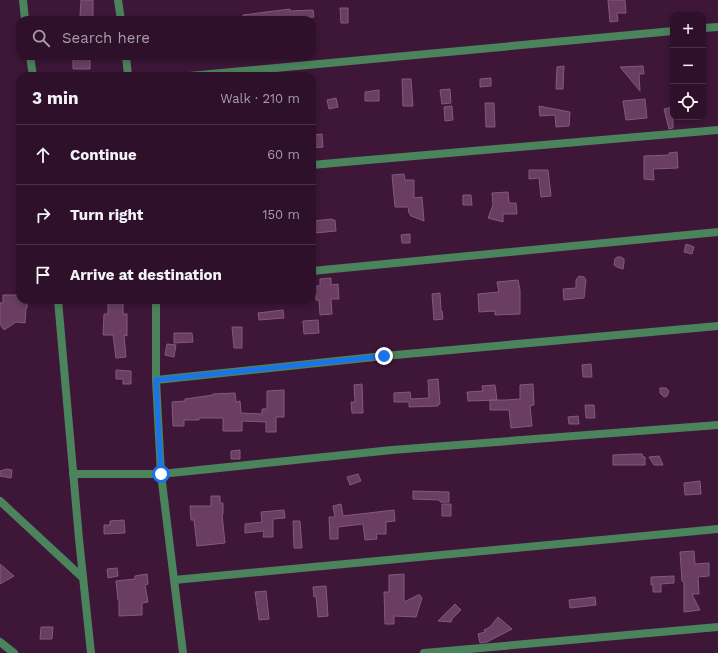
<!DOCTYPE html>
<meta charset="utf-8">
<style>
body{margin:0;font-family:"Work Sans",sans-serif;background:#3a1e36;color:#f1f3f6}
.controls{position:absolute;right:12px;top:12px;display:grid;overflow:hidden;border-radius:8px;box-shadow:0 2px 6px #0003}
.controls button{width:36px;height:36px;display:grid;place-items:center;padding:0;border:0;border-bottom:1px solid #493047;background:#2e102a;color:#f1f3f6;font:20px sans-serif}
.stop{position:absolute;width:12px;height:12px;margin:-9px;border:3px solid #1a73e8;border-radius:50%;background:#fff}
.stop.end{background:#1a73e8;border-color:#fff;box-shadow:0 1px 4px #0008}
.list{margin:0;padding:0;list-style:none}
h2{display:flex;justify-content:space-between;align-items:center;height:52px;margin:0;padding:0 16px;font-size:17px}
h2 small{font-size:13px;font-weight:400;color:#a79da8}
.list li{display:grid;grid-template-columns:26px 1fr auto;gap:12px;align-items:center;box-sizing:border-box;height:60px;padding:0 16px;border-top:1px solid #493047}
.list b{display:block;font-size:15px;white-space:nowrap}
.list em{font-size:13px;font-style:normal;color:#a79da8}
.icon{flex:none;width:22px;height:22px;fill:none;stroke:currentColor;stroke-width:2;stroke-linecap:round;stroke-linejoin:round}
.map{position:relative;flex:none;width:718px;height:653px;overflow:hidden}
.search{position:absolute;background:#2e102a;box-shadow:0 2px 6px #0003;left:16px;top:16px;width:300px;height:44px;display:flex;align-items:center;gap:10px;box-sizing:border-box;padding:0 14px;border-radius:12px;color:#a79da8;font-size:15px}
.panel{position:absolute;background:#2e102a;box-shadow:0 2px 6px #0003;left:16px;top:72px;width:300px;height:232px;border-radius:12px}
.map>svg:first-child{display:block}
.building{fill:#693e62;stroke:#85587d}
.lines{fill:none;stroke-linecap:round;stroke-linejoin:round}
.minor{stroke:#4b835c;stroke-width:8}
.tertiary{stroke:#4b835c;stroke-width:8}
.route{stroke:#1a73e8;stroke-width:5}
</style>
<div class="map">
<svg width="718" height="653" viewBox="0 0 718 653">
<rect width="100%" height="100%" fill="#3d1638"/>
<path class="building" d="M 81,0 L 93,0 L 93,17 L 80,16 Z
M 608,0 L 625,0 L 626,13 L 617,13 L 618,21 L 610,22 Z
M 340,8 L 348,8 L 348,23 L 341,23 Z
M 290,9 L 290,11 L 313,10 L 314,17 L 290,19 L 290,20 L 243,20 L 243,15 Z
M 90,56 L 90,69 L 73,69 L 73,57 Z
M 564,66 L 563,89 L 556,89 L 557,67 Z
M 643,66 L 644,74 L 639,74 L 640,91 L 620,67 Z
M 491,78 L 491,86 L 480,87 L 480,79 Z
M 402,79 L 411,79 L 413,106 L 403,106 Z
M 450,89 L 451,103 L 442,104 L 440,90 Z
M 379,90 L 379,101 L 365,101 L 365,92 Z
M 336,98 L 338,107 L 329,109 L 327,100 Z
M 645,99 L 647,118 L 626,120 L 623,101 Z
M 485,103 L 494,103 L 495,127 L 486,127 Z
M 452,106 L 453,120 L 445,121 L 444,107 Z
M 539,106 L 570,112 L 569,126 L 556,127 L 555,115 L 540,116 Z
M 673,107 L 673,128 L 669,129 L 664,109 Z
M 322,134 L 323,147 L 312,148 L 312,135 Z
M 677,152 L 678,168 L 653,169 L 654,180 L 644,179 L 644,156 L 669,155 L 669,153 Z
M 529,170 L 548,170 L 551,196 L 541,197 L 539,178 L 529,179 Z
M 404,174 L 405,180 L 414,180 L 414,198 L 422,197 L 424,221 L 411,216 L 409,213 L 408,207 L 395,207 L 392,175 Z
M 508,192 L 509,203 L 516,203 L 517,214 L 503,214 L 503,222 L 488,218 L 493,205 L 492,193 Z
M 463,195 L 471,195 L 472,205 L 463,205 Z
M 332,219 L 332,220 L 335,220 L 336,231 L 315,233 L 313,221 Z
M 410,234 L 410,243 L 402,243 L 401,235 Z
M 686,244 L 694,247 L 692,254 L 684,252 Z
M 617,257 L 621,257 L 624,259 L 624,263 L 623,269 L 617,267 L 614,265 L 615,259 Z
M 579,276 L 584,277 L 586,280 L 584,298 L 564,300 L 563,289 L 576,288 L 576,280 Z
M 331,278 L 331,285 L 338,284 L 339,299 L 331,299 L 332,314 L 320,315 L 319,300 L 316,300 L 315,286 L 320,286 L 320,279 Z
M 518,280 L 520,290 L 520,314 L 495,315 L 495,311 L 479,312 L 478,294 L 499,292 L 497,282 Z
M 440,293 L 441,311 L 442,311 L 443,319 L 434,320 L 432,294 Z
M 3,295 L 20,295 L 20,300 L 27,300 L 27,308 L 26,308 L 25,323 L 16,322 L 4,330 L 0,324 L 0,303 L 3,303 Z
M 108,300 L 123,300 L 123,314 L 127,314 L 127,336 L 124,335 L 126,357 L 116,358 L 113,335 L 103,335 L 104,314 L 108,314 Z
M 283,310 L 284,318 L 259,320 L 258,313 Z
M 318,320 L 319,333 L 304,334 L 303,321 Z
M 232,327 L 242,327 L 242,348 L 234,348 Z
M 174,333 L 192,333 L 193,342 L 174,343 Z
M 167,344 L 176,345 L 174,357 L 165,355 Z
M 591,364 L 592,377 L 583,377 L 582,365 Z
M 116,370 L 131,371 L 131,384 L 123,384 L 123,379 L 116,379 Z
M 438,379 L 440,404 L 438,404 L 438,406 L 409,407 L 409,402 L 394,402 L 394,393 L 410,392 L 411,399 L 429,398 L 428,380 Z
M 362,384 L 363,413 L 352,413 L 351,402 L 355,402 L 354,385 Z
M 533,384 L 534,405 L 530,406 L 532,426 L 511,428 L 509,410 L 490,410 L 490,400 L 506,400 L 520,399 L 520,385 Z
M 495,385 L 497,400 L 468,401 L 467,392 L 483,391 L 482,386 Z
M 660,388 L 666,388 L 669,391 L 667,396 L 664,397 L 660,393 Z
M 284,390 L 284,417 L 276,417 L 276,432 L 266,432 L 266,422 L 242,421 L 242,431 L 223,431 L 223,418 L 199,418 L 199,420 L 184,420 L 184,426 L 173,426 L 172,402 L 185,401 L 185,399 L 213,395 L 213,394 L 235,393 L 236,402 L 240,401 L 241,413 L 262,414 L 262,409 L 267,409 L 267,391 Z
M 585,405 L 594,405 L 595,418 L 586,418 Z
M 578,416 L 579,424 L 569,424 L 568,417 Z
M 240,450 L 240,459 L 231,459 L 231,451 Z
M 634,454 L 642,454 L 643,457 L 645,457 L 645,465 L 613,465 L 613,455 Z
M 659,456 L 663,465 L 654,465 L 649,457 Z
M 7,469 L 12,470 L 11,478 L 0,476 L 0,471 Z
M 358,474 L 361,481 L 350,485 L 347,477 Z
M 700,481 L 701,494 L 685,495 L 684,483 Z
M 413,491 L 449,492 L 449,502 L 440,502 L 440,500 L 413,499 Z
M 211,496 L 220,496 L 220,503 L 223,503 L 223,514 L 222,514 L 225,543 L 197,546 L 194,520 L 191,520 L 190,506 L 211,506 Z
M 341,504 L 343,516 L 394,510 L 395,521 L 386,522 L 386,534 L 376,534 L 377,539 L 365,540 L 363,524 L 338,527 L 338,539 L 330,539 L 329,517 L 335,517 L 333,506 Z
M 442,504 L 451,504 L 451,516 L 442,516 Z
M 284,510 L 285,518 L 273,519 L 273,537 L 263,537 L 264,531 L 245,533 L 245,524 L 262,522 L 261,512 Z
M 124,520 L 125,533 L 104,534 L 104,525 L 110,525 L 110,521 Z
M 293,521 L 300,521 L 302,548 L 294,548 Z
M 694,551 L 695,564 L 709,563 L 709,576 L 698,577 L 699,594 L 692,594 L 700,610 L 684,612 L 684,582 L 682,581 L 680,552 Z
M 0,564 L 14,576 L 0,584 Z
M 117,568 L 118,576 L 108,578 L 107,569 Z
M 147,574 L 148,584 L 145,585 L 148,602 L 142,603 L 142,615 L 119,616 L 119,600 L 118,600 L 116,581 L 135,579 L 135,576 Z
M 404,574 L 404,602 L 418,595 L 420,595 L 422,598 L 416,617 L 394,616 L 394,624 L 385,624 L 384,592 L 389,592 L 389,575 Z
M 674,576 L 674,583 L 661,584 L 661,592 L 653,592 L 653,584 L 651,585 L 651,577 Z
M 326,586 L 328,616 L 318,617 L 316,596 L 314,597 L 313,587 Z
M 266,591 L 269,619 L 259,620 L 255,592 Z
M 595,597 L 596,605 L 570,608 L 569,600 Z
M 455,604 L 461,610 L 452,619 L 451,622 L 438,621 Z
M 498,617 L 512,629 L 487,642 L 480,643 L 478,634 L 485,632 L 484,630 L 490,627 Z
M 41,627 L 53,627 L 52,639 L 40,639 Z"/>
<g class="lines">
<path class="minor" d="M 118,0 L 121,20
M 703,28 L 718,27
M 126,56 L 128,76
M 189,76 L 673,31
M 312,165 L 345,162 L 718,130
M 312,271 L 718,232
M 156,300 L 156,380 L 161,474 L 183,653
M 156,380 L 384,356 L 718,326
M 73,474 L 161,474 L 392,450 L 718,425
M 0,501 L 83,578
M 174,580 L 718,529
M 0,642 L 14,653
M 424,653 L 718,627"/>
<path class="tertiary" d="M 23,0 L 25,20
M 30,56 L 33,76
M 58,300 L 79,539 L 91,653"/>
</g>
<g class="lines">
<path class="route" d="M 161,474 L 156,380 L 384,356"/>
</g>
</svg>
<div class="controls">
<button>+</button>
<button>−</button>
<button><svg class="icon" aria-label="locate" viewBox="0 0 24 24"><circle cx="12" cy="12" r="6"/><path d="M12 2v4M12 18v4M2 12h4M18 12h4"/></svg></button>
</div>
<div class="stop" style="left:161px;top:474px"></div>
<div class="stop end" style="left:384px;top:356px"></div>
<div class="search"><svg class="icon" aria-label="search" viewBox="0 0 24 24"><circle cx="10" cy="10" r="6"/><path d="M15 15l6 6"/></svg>Search here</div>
<section class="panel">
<h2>3 min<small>Walk · 210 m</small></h2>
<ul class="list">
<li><svg class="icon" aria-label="ahead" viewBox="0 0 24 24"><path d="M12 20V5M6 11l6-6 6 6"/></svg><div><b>Continue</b></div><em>60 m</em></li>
<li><svg class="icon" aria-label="right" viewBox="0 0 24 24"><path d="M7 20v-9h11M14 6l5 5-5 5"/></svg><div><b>Turn right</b></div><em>150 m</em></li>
<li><svg class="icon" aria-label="arrive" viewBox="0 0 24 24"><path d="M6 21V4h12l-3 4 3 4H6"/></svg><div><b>Arrive at destination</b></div></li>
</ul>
</section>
</div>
